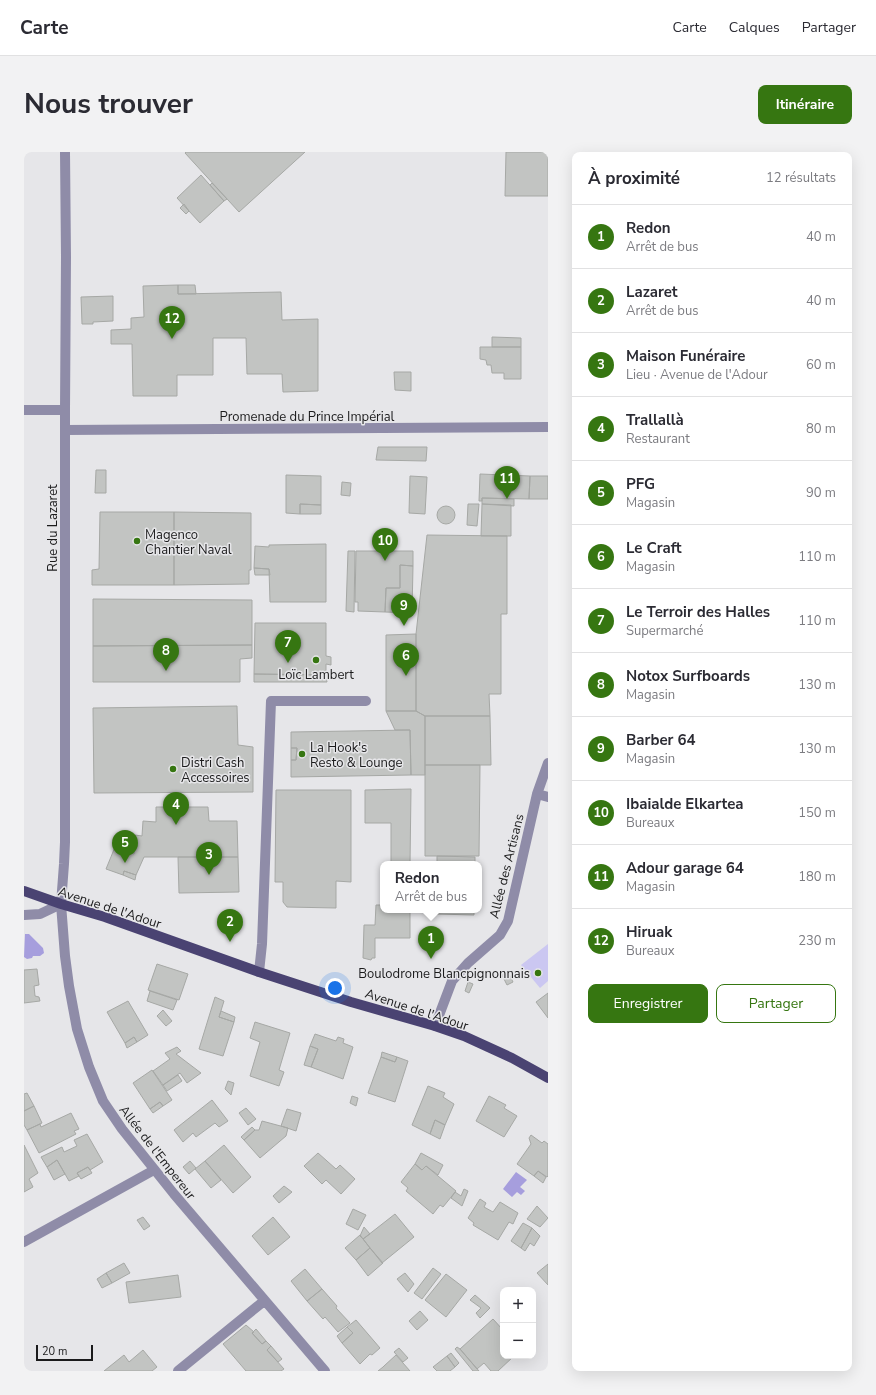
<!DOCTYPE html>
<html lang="fr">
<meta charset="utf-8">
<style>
body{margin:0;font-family:"Nunito Sans",sans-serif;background:#f2f2f3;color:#2b2b33}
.controls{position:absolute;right:12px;bottom:12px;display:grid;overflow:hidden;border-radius:8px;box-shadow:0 4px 16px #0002}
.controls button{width:36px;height:36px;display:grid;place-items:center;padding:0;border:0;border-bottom:1px solid #e1e1e2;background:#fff;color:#2b2b33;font:20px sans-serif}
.scale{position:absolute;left:12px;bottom:10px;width:57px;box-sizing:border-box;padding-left:4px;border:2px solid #1b1b1c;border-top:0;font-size:11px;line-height:14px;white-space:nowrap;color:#1b1b1c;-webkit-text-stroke:3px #e6e6e9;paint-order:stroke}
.you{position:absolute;left:311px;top:836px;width:14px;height:14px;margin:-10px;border:3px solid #fff;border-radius:50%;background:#1a73e8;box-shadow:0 0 0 6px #1a73e833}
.badge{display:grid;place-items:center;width:26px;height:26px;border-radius:50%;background:#367611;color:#fff;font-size:13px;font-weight:700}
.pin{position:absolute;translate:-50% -33px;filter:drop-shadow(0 1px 2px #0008)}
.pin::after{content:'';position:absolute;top:21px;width:14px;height:12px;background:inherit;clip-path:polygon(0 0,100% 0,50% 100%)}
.popup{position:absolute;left:356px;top:709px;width:102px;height:52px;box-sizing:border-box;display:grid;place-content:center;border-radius:8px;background:#fff;filter:drop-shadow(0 1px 3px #0005);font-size:13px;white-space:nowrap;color:#7c7c81}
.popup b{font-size:15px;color:#2b2b33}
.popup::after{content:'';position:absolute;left:50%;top:100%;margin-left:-8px;border:8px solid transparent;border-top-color:#fff}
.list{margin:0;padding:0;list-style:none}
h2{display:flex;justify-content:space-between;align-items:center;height:52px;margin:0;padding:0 16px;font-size:17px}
h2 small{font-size:13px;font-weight:400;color:#7c7c81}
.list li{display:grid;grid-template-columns:26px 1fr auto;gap:12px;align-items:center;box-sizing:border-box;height:64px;padding:0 16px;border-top:1px solid #e1e1e2}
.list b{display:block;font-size:15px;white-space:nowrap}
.list p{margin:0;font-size:13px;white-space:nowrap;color:#7c7c81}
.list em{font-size:13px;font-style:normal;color:#7c7c81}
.actions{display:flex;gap:8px;padding:12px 16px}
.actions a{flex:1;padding:9px 0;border:1px solid #367611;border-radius:8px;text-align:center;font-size:14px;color:#367611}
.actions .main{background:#367611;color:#fff}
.map{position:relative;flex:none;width:524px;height:1219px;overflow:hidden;border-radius:8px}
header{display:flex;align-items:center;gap:24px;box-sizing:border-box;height:56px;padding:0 20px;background:#fff;border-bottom:1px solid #e1e1e2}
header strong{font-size:19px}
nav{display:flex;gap:22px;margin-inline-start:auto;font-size:14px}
.intro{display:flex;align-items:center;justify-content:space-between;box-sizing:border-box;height:96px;padding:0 24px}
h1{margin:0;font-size:28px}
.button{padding:10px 18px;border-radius:8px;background:#367611;color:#fff;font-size:14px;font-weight:700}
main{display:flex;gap:24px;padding:0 24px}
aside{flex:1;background:#fff;border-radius:8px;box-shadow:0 4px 16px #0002}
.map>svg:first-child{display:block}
.green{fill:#cbc7f1}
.water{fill:#a69edd}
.building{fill:#c2c4c2;stroke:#a6a8a5}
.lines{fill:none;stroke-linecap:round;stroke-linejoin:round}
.minor{stroke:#8f8ca8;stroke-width:10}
.major{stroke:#4a4372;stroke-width:10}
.poi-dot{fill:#367611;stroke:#e6e6e9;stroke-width:1.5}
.labels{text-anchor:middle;stroke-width:3;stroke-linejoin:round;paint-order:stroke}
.street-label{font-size:13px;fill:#1b1b1c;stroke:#e6e6e9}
.poi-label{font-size:13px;fill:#1b1b1c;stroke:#e6e6e9;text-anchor:start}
</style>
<header>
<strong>Carte</strong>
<nav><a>Carte</a><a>Calques</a><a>Partager</a></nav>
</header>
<div class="intro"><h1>Nous trouver</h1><a class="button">Itinéraire</a></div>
<main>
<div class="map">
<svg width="524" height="1219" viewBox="0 0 524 1219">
<rect width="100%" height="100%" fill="#e6e6e9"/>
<path class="green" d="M 524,792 L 524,829 L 516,836 L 497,813 Z"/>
<path class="water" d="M 1,782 L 5,782 L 19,796 L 20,801 L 16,804 L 9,804 L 8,806 L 3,807 L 0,805 Z
M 492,1020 L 503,1028 L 496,1035 L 501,1039 L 497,1043 L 493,1040 L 488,1045 L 479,1037 Z"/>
<path class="building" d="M 162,0 L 281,0 L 215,60 L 161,1 Z
M 482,0 L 524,0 L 524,44 L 481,44 Z
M 177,23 L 200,49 L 176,71 L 153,46 Z
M 188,31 L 203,47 L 200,49 L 186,33 Z
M 160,52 L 165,59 L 162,62 L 156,56 Z
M 154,133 L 154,142 L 257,140 L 258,168 L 294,167 L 294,239 L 259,240 L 258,222 L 223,222 L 222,186 L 189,186 L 189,223 L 153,223 L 153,244 L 109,244 L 108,192 L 87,192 L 87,178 L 107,177 L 107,166 L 120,165 L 119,134 Z
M 154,133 L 171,133 L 172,142 L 154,142 Z
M 89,144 L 89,169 L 69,170 L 69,172 L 58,172 L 57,145 Z
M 468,185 L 497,186 L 497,195 L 468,195 Z
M 456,195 L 497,195 L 497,227 L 480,227 L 480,221 L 468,221 L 467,213 L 463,213 L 462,208 L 456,207 Z
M 370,220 L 387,220 L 387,239 L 371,238 Z
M 354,295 L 403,295 L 402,309 L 352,308 Z
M 72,318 L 82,318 L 82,341 L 71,341 Z
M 456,322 L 506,324 L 505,347 L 458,346 L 458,349 L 455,349 Z
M 262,323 L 297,324 L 297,353 L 276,352 L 276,362 L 262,361 Z
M 386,324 L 403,325 L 401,362 L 385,361 Z
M 506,324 L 524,324 L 524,347 L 505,347 Z
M 318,330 L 327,331 L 326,344 L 317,343 Z
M 458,346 L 490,347 L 490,354 L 458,352 Z
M 276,352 L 297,353 L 297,362 L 276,362 Z
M 444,352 L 455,352 L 453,374 L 443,373 Z
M 458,352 L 487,353 L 487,384 L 457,384 Z
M413 363a9 9 0 1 1 18 0a9 9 0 1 1-18 0Z
M 76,360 L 150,360 L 150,433 L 68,433 L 68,418 L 75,417 Z
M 150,360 L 227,361 L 227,418 L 225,418 L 225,432 L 150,433 Z
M 403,383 L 483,384 L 483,462 L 477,462 L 477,542 L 465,542 L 466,564 L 401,564 L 392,559 L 392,482 Z
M 302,392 L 302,450 L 246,450 L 245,417 L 230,416 L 231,394 L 245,395 L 245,393 Z
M 324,399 L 331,399 L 330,460 L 322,459 Z
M 332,399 L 389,399 L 389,414 L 376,413 L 376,436 L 362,436 L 361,460 L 334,459 L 334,450 L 331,450 Z
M 376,413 L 389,414 L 388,461 L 361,460 L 362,436 L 376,436 Z
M 230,416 L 245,417 L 246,423 L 231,423 Z
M 69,447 L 228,448 L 228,493 L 69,494 Z
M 231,471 L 302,471 L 302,504 L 307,505 L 307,513 L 302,512 L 302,523 L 230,522 Z
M 392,482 L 392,559 L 362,559 L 362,483 Z
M 228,493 L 228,506 L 216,507 L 216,530 L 69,530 L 69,494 Z
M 230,522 L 302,523 L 303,530 L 230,530 Z
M 213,554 L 214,593 L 229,595 L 229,640 L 70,641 L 69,556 Z
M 362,559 L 392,559 L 401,564 L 401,623 L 387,623 L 386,578 L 371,578 Z
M 401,564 L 466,564 L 467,613 L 401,613 Z
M 386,578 L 387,623 L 267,625 L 267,608 L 272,608 L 273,596 L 267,596 L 267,580 Z
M 267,596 L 273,596 L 272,608 L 267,608 Z
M 401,613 L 456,613 L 455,704 L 401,704 Z
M 387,637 L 386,712 L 367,712 L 367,671 L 341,671 L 341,638 Z
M 252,638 L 327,638 L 327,730 L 312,729 L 312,756 L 263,755 L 259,750 L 259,730 L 251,730 Z
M 132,655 L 184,655 L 185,669 L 213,669 L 214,705 L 120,705 L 112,723 L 100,719 L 99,723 L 82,717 L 91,695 L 110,702 L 111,683 L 118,684 L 119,669 L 132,670 Z
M 413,704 L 451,705 L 451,712 L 413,712 Z
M 154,705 L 214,705 L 215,740 L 155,741 Z
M 100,719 L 112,723 L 111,728 L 99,723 Z
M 358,731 L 359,758 L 386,758 L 386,786 L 351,786 L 351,806 L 348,806 L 347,808 L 339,806 L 340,773 L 351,773 L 352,753 L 358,753 Z
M 412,758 L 450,758 L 450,763 L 412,762 Z
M 133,812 L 164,822 L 155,848 L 124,838 Z
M 13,817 L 15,833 L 10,834 L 11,844 L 15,845 L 16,849 L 0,851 L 0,818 Z
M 484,820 L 489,830 L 483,833 L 478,823 Z
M 444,830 L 449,832 L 445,841 L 441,839 Z
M 126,839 L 153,848 L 149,858 L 123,849 Z
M 524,841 L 524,866 L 512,850 Z
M 191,845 L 200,849 L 195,865 L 210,870 L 199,904 L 175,897 Z
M 104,849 L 124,883 L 113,890 L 110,885 L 101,891 L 83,860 Z
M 139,858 L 148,869 L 142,874 L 133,864 Z
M 197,859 L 211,865 L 210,870 L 195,865 Z
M 231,870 L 266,881 L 255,918 L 260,920 L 255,934 L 226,924 L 236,890 L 226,886 Z
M 291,882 L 312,889 L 314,885 L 320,887 L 319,891 L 329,895 L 319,927 L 287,915 L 294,897 L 286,894 Z
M 110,885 L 113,890 L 103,896 L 101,891 Z
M 286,894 L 294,897 L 287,915 L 280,913 Z
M 153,895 L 157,899 L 152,902 L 177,921 L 163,931 L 156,921 L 139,933 L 129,919 L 146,907 L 141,901 Z
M 358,900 L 373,905 L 371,910 L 357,905 Z
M 357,905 L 371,910 L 373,905 L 384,909 L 371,950 L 344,941 Z
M 128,918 L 148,948 L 139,954 L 136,950 L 126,957 L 109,931 Z
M 154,923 L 158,929 L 143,939 L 139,933 Z
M 204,929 L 210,931 L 207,943 L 201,937 Z
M 404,934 L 421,941 L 419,945 L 430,952 L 421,973 L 411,968 L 406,982 L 388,973 Z
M 3,941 L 10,954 L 0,959 L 0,942 Z
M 328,944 L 334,946 L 332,954 L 326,951 Z
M 465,944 L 482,953 L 480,956 L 493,964 L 480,985 L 452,969 Z
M 188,948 L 204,969 L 195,975 L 191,971 L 172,985 L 169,981 L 159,990 L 150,978 Z
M 136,950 L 139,954 L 129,961 L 126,957 Z
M 10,954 L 18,971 L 3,978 L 0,973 L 0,959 Z
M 222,956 L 232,967 L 224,973 L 215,961 Z
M 263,957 L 277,961 L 272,979 L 257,974 Z
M 47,961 L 55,977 L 50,979 L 52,982 L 15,1001 L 3,978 L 16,972 L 17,975 Z
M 411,968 L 421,973 L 416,987 L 406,982 Z
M 238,969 L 264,976 L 262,984 L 236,1006 L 220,988 L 231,978 L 235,978 Z
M 228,975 L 231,978 L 220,988 L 217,985 Z
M 63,982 L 79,1010 L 66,1018 L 64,1015 L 53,1021 L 55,1024 L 45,1029 L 33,1008 L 23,1015 L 17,1005 L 38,995 L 40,1000 L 53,994 L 50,988 Z
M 507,983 L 518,991 L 520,989 L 524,992 L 524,1024 L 523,1025 L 514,1019 L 510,1024 L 493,1012 L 507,992 L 505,986 Z
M 0,993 L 14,1021 L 5,1027 L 9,1035 L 0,1040 Z
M 200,993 L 227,1025 L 209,1041 L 181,1009 Z
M 294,1001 L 312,1017 L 316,1013 L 331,1027 L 317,1042 L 302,1028 L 298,1032 L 280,1014 Z
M 397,1001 L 419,1013 L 414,1023 L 402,1014 L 398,1018 L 391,1012 Z
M 33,1008 L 41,1022 L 30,1028 L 23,1015 Z
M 166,1009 L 172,1016 L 165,1022 L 159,1015 Z
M 181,1009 L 197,1028 L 187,1036 L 171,1017 Z
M 391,1012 L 398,1018 L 402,1014 L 432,1039 L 419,1055 L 416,1053 L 409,1062 L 382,1039 L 384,1036 L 377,1030 Z
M 64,1015 L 68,1021 L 57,1027 L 53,1021 Z
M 514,1019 L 522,1025 L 519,1031 L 510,1024 Z
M 260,1034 L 268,1040 L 255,1051 L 249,1044 Z
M 440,1037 L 444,1039 L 438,1054 L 427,1046 L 431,1040 L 437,1044 Z
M 456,1047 L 462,1051 L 460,1055 L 469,1060 L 476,1050 L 494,1061 L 489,1072 L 485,1070 L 474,1088 L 449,1073 L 450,1071 L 444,1066 Z
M 513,1054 L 524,1066 L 516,1075 L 503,1067 Z
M 329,1057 L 342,1063 L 334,1078 L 322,1072 Z
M 371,1062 L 390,1085 L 358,1111 L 339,1087 Z
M 119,1065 L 126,1074 L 120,1078 L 113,1068 Z
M 249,1065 L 266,1085 L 244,1103 L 228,1084 Z
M 499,1071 L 508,1076 L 497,1096 L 487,1089 Z
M 340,1075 L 346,1082 L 339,1087 L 336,1084 Z
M 508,1076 L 516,1084 L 510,1094 L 506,1091 L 501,1099 L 497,1096 Z
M 336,1083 L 346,1096 L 332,1108 L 321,1096 Z
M 346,1096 L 359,1111 L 344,1124 L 332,1108 Z
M 100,1111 L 106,1121 L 88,1131 L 82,1121 Z
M 524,1112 L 524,1133 L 513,1121 Z
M 409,1116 L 417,1122 L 398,1147 L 390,1141 Z
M 281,1117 L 298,1137 L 283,1149 L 267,1129 Z
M 82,1121 L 88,1131 L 78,1136 L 73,1127 Z
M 381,1121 L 390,1132 L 384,1140 L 373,1127 Z
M 422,1122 L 443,1138 L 422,1165 L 401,1148 Z
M 154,1123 L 157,1145 L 105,1151 L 102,1130 Z
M 298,1137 L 313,1154 L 312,1156 L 326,1171 L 314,1180 L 301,1165 L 299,1167 L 283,1149 Z
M 451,1143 L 466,1156 L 456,1166 L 452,1161 L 457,1156 L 446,1148 Z
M 396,1159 L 404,1168 L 393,1178 L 385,1169 Z
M 469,1167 L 479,1178 L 479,1204 L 490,1204 L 474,1219 L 467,1219 L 460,1211 L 453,1217 L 436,1197 Z
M 332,1168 L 356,1196 L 348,1203 L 346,1202 L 336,1212 L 318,1191 L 329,1181 L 323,1175 Z
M 222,1173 L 230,1180 L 228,1181 L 238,1192 L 242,1189 L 247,1194 L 243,1198 L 260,1217 L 257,1219 L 222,1219 L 199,1192 Z
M 323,1175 L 329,1181 L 318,1191 L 313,1184 Z
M 232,1177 L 242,1189 L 238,1192 L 228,1181 Z
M 247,1194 L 258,1207 L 254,1210 L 243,1198 Z
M 433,1195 L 436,1197 L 455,1219 L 449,1219 L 431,1197 Z
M 375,1196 L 384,1206 L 379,1210 L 370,1200 Z
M 119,1198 L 133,1215 L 128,1219 L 80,1219 L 100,1203 L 105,1210 Z
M 427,1201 L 435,1211 L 431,1215 L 423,1204 Z
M 372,1203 L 386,1219 L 354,1219 L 359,1215 L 360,1214 Z
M 423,1204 L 431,1215 L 426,1219 L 413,1219 L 409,1215 Z"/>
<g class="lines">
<path class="minor" d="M 41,0 L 42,105 L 41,258 L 41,690 L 40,712 L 37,752 L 41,804 L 45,834 L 53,877 L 65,915 L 79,949 L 98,977 L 150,1042 L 301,1219
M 0,258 L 41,258
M 41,278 L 524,275
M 513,642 L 524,645
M 0,763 L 16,762 L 37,752
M 235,820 L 238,792 L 247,549 L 342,549
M 411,874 L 428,829 L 444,811 L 476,783 L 484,769 L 513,642 L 524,611
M 0,1090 L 130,1018
M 154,1219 L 240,1149"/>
<path class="major" d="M 0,739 L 37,752 L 81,765 L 235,820 L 327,850 L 411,874 L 440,884 L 488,906 L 524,926"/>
</g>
<g class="poi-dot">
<circle cx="113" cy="389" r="4"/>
<circle cx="292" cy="508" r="4"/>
<circle cx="278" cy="602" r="4"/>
<circle cx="149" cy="617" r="4"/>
<circle cx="514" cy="821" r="4"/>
</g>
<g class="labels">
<g class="street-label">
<text x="283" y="269">Promenade du Prince Impérial</text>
<text transform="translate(28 376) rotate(-90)" y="5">Rue du Lazaret</text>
<text transform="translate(482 714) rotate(-76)" y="5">Allée des Artisans</text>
<text transform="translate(86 755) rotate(18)" y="5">Avenue de l'Adour</text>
<text transform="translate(393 857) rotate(18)" y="5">Avenue de l'Adour</text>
<text transform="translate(134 1000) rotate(52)" y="5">Allée de l'Empereur</text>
</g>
<g class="poi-label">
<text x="121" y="387">Magenco<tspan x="121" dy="15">Chantier Naval</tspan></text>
<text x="292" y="527" text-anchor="middle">Loïc Lambert</text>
<text x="286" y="600">La Hook's<tspan x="286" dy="15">Resto &amp; Lounge</tspan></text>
<text x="157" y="615">Distri Cash<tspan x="157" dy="15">Accessoires</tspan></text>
<text x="506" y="826" text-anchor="end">Boulodrome Blancpignonnais</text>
</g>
</g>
</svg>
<div class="controls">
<button>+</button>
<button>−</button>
</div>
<div class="scale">20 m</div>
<div class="you"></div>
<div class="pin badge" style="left:407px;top:807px">1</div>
<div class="popup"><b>Redon</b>Arrêt de bus</div>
<div class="pin badge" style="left:206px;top:790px">2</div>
<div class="pin badge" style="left:185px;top:723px">3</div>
<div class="pin badge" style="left:152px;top:673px">4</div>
<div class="pin badge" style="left:101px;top:711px">5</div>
<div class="pin badge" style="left:382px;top:524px">6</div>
<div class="pin badge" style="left:264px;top:511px">7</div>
<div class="pin badge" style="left:142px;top:519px">8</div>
<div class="pin badge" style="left:380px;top:474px">9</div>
<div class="pin badge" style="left:361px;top:409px">10</div>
<div class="pin badge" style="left:483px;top:347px">11</div>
<div class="pin badge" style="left:148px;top:187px">12</div>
</div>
<aside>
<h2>À proximité<small>12 résultats</small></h2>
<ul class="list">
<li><span class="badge">1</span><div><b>Redon</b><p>Arrêt de bus</p></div><em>40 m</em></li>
<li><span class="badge">2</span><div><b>Lazaret</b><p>Arrêt de bus</p></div><em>40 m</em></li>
<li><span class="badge">3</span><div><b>Maison Funéraire</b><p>Lieu · Avenue de l'Adour</p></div><em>60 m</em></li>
<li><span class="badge">4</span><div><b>Trallallà</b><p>Restaurant</p></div><em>80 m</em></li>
<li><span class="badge">5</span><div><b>PFG</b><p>Magasin</p></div><em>90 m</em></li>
<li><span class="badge">6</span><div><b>Le Craft</b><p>Magasin</p></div><em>110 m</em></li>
<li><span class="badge">7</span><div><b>Le Terroir des Halles</b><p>Supermarché</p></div><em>110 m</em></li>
<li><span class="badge">8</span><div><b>Notox Surfboards</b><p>Magasin</p></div><em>130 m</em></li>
<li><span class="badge">9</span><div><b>Barber 64</b><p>Magasin</p></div><em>130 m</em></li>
<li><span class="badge">10</span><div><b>Ibaialde Elkartea</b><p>Bureaux</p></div><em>150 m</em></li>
<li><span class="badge">11</span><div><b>Adour garage 64</b><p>Magasin</p></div><em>180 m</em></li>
<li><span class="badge">12</span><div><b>Hiruak</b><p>Bureaux</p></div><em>230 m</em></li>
</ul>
<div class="actions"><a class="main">Enregistrer</a><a>Partager</a></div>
</aside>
</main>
